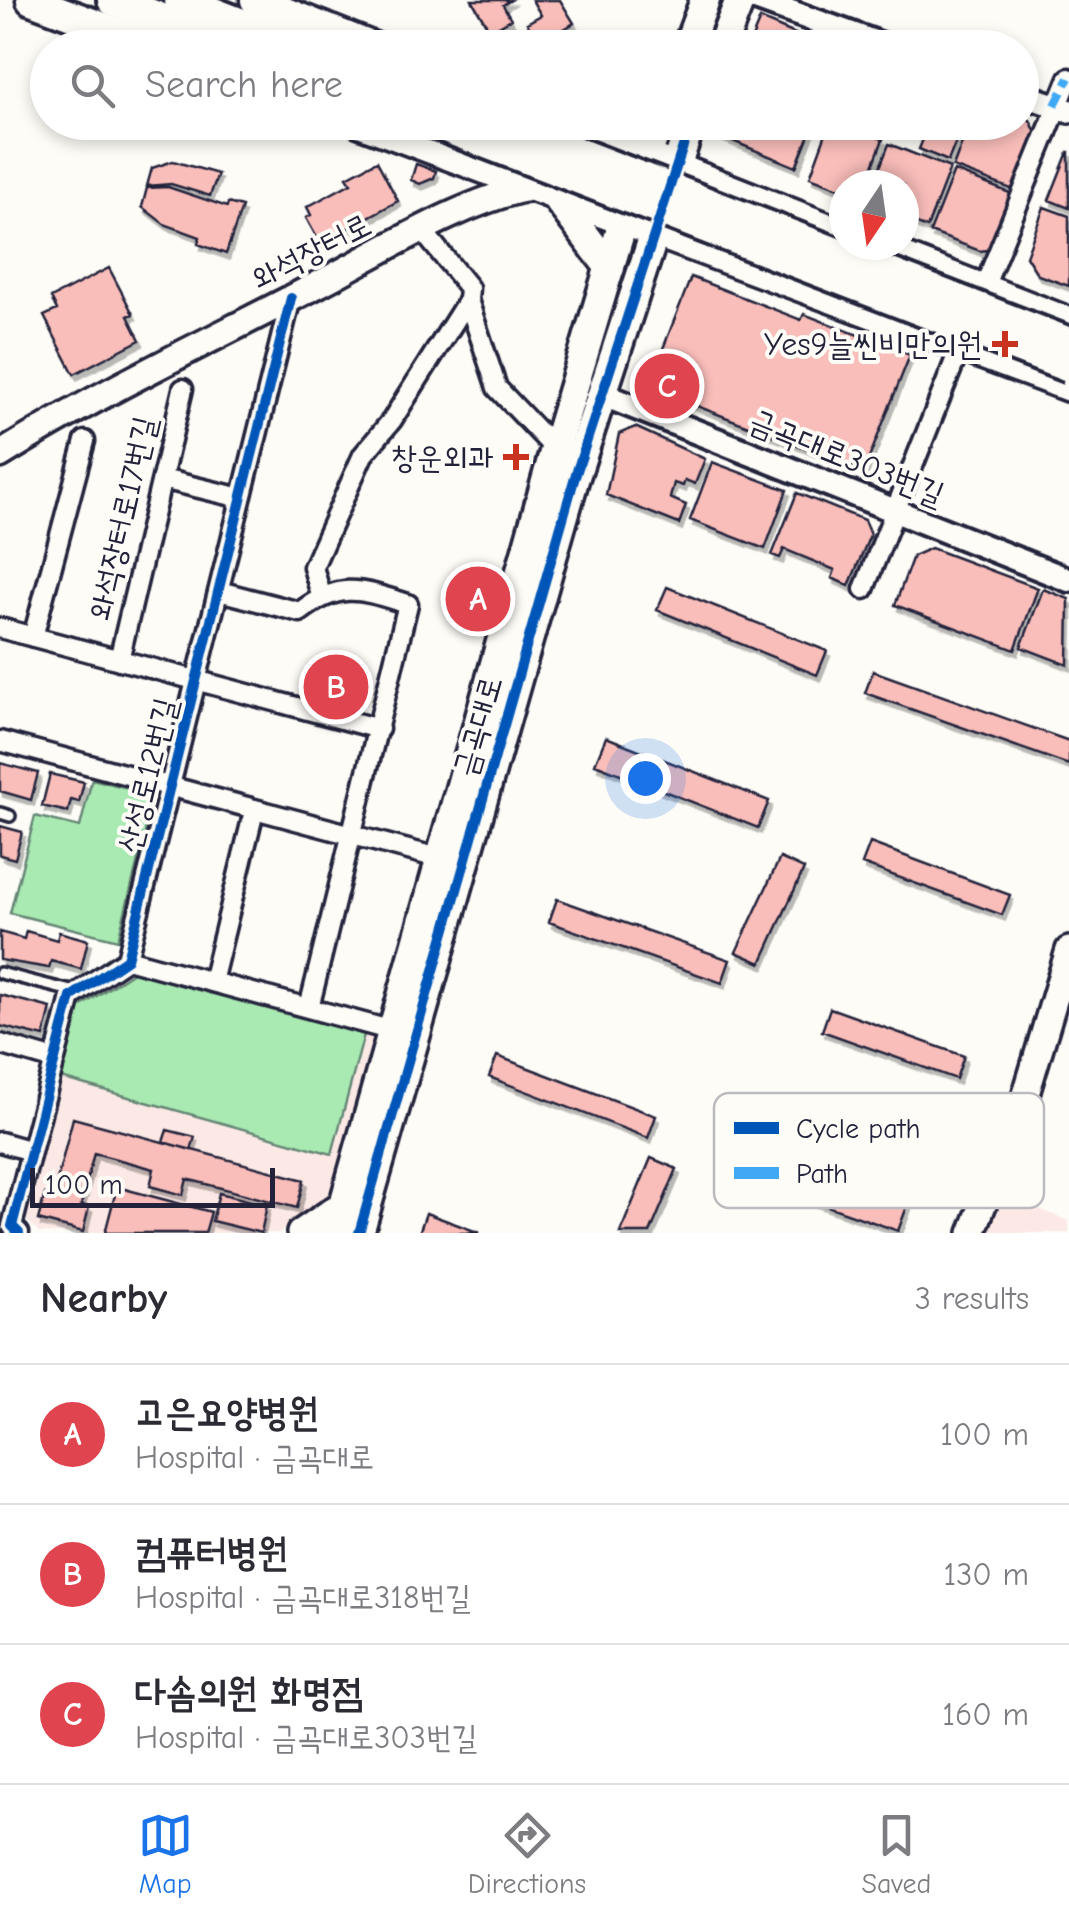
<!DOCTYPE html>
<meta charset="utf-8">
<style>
body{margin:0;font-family:"Comic Neue","Poor Story",sans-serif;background:#f2f2f3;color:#2b2b33}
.compass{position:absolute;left:829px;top:170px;width:90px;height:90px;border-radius:50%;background:#fff;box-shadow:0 5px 15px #0003;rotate:193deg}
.scale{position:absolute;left:30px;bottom:25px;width:245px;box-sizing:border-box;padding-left:10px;border:5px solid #22223b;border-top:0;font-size:28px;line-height:35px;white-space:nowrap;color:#22223b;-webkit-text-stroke:8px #fdfcf7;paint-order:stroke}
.you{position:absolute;left:645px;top:778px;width:35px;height:35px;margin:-25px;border:8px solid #fff;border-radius:50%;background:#1a73e8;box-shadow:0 0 0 15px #1a73e833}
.badge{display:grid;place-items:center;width:65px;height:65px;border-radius:50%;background:#1a73e8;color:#fff;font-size:32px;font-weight:700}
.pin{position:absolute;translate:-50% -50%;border:5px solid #fff;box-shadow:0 2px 10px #0006}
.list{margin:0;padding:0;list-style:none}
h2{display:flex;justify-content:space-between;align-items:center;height:130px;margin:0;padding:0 40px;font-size:42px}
h2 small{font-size:32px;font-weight:400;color:#7c7c81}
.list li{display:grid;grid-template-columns:65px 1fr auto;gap:30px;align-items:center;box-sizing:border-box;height:140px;padding:0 40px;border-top:2px solid #e1e1e2}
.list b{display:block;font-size:38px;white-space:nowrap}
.list p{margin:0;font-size:32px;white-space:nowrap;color:#7c7c81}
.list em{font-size:32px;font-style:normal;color:#7c7c81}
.icon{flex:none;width:55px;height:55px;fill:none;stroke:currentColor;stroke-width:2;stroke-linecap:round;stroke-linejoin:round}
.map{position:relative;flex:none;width:1069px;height:1233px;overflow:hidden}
.search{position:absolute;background:#fff;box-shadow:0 5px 15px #0003;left:30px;right:30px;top:30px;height:110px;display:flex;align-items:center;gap:25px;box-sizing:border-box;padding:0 35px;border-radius:55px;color:#7c7c81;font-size:38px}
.sheet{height:550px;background:#fff}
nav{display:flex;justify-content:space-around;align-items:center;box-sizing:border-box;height:140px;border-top:2px solid #e1e1e2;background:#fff;font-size:28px;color:#7c7c81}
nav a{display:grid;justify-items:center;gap:5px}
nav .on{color:#1a73e8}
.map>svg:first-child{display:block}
.built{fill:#fce9e5}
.green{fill:#a9eab2;stroke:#668676;stroke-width:2.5}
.building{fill:#fabeba;stroke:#22223b;stroke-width:2.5;filter:url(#shadow)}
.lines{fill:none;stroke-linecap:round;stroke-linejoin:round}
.service-casing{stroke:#22223b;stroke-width:16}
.minor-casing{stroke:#22223b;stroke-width:25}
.tertiary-casing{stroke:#22223b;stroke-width:30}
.secondary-casing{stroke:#22223b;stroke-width:32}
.primary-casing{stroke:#22223b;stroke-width:35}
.trunk-casing{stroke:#22223b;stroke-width:38}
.service{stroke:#fdfcf7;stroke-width:9}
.minor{stroke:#fdfcf7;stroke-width:18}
.tertiary{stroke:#fdfcf7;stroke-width:22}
.secondary{stroke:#fdfcf7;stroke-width:25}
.primary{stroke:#fdfcf7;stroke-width:28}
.trunk{stroke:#fdfcf7;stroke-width:30}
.trunk-bridge-casing{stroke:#22223b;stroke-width:38;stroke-linecap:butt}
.trunk-bridge{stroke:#fdfcf7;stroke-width:30}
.quiet{stroke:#3fa9f5;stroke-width:8;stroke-dasharray:15 8;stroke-linecap:butt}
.cycleway-casing{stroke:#fdfcf7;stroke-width:16}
.cycleway{stroke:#0057b8;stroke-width:10}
.poi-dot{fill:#c8321e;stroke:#fdfcf7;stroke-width:4}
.labels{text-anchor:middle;stroke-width:8;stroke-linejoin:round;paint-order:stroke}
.street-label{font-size:32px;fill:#22223b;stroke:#fdfcf7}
.poi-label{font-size:32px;fill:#22223b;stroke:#fdfcf7;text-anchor:end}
.key{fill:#fdfcf7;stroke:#bbbbbf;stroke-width:2.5}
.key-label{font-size:28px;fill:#22223b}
</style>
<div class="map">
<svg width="1069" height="1233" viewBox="0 0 1069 1233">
<defs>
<filter id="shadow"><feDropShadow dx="3" dy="5.5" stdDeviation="0" flood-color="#0004"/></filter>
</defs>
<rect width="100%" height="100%" fill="#fdfcf7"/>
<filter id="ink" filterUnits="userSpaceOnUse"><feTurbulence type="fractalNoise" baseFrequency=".01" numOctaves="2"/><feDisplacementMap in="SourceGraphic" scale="20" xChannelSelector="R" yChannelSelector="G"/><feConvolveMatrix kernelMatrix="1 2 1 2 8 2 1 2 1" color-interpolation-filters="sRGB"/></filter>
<g filter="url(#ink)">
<path class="built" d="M 127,966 L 385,1037 L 339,1190 L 279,1233 L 39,1233 L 23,1216 L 75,1002 Z
M 1001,1194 L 1069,1221 L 1069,1233 L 987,1233 Z"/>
<path class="green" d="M 92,779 L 144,792 L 149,817 L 118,940 L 10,913 L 35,816 L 80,827 Z
M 133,972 L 365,1031 L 332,1154 L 61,1078 L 77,1009 Z"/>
<path class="building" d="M 472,0 L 511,0 L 503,5 L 511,19 L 490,31 Z
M 532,0 L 560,0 L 574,23 L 539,44 L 527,23 L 541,15 Z
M 760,19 L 828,48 L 748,48 Z
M 1022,116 L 1030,120 L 1039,139 L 1019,192 L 953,167 L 970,122 L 1022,122 Z
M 717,122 L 814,122 L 796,167 L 713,133 Z
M 830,122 L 883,139 L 866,185 L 844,185 L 844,190 L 810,177 Z
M 889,122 L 964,122 L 948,161 L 919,149 L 924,137 Z
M 889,144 L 950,168 L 927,228 L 904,219 L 904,185 L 873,185 Z
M 1068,152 L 1069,152 L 1069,208 L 1049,200 Z
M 173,161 L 218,174 L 210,196 L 171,184 L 147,186 L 152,168 Z
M 377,161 L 398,201 L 320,243 L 306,218 L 311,215 L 307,207 L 351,183 L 347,177 Z
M 416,164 L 436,171 L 434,178 L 420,184 L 411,180 Z
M 954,171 L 1015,195 L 994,249 L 980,251 L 930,232 Z
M 168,187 L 227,207 L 228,203 L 242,207 L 226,254 L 198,244 L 200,237 L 164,224 L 142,207 L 147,188 Z
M 1044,207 L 1069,216 L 1069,286 L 1038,275 L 1026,256 Z
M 109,268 L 133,314 L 128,316 L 140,340 L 74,374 L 44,316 L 57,310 L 51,298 Z
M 691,277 L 801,320 L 804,314 L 910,355 L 864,471 L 648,387 Z
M 635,427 L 705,459 L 695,484 L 685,480 L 683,486 L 674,483 L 670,498 L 686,505 L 679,524 L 606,495 L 619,434 Z
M 712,462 L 787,490 L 765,549 L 690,520 Z
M 797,493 L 864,520 L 870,535 L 849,586 L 832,578 L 835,570 L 784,549 L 780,558 L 772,555 Z
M 931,548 L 1038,588 L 1015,650 L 895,605 L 913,556 Z
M 667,587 L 827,651 L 817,675 L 657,610 Z
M 1043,589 L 1069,599 L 1068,665 L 1021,647 Z
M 873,671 L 1069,741 L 1069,765 L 865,693 Z
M 606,737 L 769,801 L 758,828 L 595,764 Z
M 0,763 L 38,773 L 31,800 L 0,791 Z
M 50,774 L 84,782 L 79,802 L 71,800 L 68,812 L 42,806 Z
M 0,826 L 22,832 L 15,859 L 0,855 Z
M 870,843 L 1010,895 L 1002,915 L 862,864 Z
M 780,858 L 804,869 L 761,963 L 736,952 Z
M 557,899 L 730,960 L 722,983 L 549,922 Z
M 26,931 L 57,940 L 59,932 L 88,940 L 81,969 L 51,961 L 49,968 L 0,960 L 0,932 L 24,939 Z
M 0,995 L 51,1008 L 44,1037 L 0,1026 Z
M 830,1008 L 964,1056 L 956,1079 L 822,1031 Z
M 497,1056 L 656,1116 L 648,1138 L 489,1077 Z
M 73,1118 L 304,1180 L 297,1208 L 187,1179 L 183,1195 L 150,1186 L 154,1169 L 94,1153 L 81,1205 L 89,1207 L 83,1232 L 38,1220 L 45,1194 L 53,1196 Z
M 167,1130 L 195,1137 L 191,1150 L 163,1142 Z
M 749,1147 L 908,1204 L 898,1231 L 739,1175 Z
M 651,1158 L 677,1169 L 650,1233 L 620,1233 Z
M 117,1187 L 211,1212 L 205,1233 L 105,1233 Z
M 219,1193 L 267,1205 L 261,1233 L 212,1221 Z
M 426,1213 L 480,1233 L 419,1233 Z"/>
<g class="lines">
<g class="service-casing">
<path id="service" d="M 0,813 L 10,816
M 0,973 L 75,992"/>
</g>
<g class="minor-casing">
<path id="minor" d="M 422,230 L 469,288 L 468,300
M 981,295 L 1069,78
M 162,479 L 241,498
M 864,589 L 964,338
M 219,591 L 300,612 C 341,580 362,590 408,604 L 309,1008
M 321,595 L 313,567 L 363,455 L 392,420 L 468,300 L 497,388 L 555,449
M 0,628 L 379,729
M 33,637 L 85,441
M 119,660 L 183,389
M 0,741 L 442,859
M 127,959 L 393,1031
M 212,982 L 254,811
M 0,1044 L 55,1060
M 0,1142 L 31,1151
M 19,1233 L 12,1226 L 71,997 L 127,959 L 291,298"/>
</g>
<g class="tertiary-casing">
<path id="tertiary" d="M 758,0 L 891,48
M 1022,94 L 1069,111
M 601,394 L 1069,580"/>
</g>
<g class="secondary-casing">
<path id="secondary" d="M 0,455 C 102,391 210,341 317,285 C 379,253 471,195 540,186
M 300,1233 L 345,1202
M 972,1233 L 1026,1094 L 1069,950"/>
</g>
<g class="primary-casing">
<path id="primary" d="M 31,0 L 160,48
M 255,0 L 376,48
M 687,48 L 705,0
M 721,48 L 740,0
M 359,122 L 1069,387
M 561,122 L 844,234
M 555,196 L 610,268
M 871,245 L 1069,322
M 336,1233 L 555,449 L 624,219 L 659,122
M 359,1233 L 574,480 L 691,122"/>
</g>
<g class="trunk-casing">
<path id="trunk" d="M 113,0 L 236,48
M 180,0 L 303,48"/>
</g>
<use href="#service" class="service"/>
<use href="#minor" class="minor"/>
<use href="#tertiary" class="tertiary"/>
<use href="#secondary" class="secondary"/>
<use href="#primary" class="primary"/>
<use href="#trunk" class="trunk"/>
<g class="trunk-bridge-casing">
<path id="trunk-bridge" d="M 432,122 L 1069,367
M 497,122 L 1069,343"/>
</g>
<use href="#trunk-bridge" class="trunk-bridge"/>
<path class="quiet" d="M 1055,105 L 1069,78"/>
<g class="cycleway-casing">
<path id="cycleway" d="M 19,1233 L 12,1226 L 71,997 L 127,959 L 291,298
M 359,1233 L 574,480 L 691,122"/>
</g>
<use href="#cycleway" class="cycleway"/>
</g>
</g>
<g class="poi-dot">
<path d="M1000 329h10v10h10v10h-10v10h-10v-10h-10v-10h10z"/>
<path d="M511 442h10v10h10v10h-10v10h-10v-10h-10v-10h10z"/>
</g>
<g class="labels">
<g class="street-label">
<text transform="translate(311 251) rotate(-27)" y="11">와석장터로</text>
<text transform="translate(847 457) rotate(22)" y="11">금곡대로303번길</text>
<text transform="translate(122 518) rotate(-77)" y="11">와석장터로17번길</text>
<text transform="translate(477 726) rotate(-74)" y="11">금곡대로</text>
<text transform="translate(147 775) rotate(-76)" y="11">산성로12번길</text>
</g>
<g class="poi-label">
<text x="982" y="355">Yes9늘씬비만의원</text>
<text x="494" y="468">창운외과</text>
</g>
</g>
<rect x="714" y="1093" width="330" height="115" rx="15" class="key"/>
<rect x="734" y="1122" width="45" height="12" fill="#0057b8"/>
<rect x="734" y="1167" width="45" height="12" fill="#3fa9f5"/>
<g class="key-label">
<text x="796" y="1138">Cycle path</text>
<text x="796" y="1183">Path</text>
</g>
</svg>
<svg class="compass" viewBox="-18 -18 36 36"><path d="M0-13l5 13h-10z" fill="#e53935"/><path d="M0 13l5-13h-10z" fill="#7c7c81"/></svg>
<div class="scale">100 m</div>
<div class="you"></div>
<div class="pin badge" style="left:478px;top:599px;background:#e0444e">A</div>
<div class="pin badge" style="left:336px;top:687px;background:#e0444e">B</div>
<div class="pin badge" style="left:667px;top:386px;background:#e0444e">C</div>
<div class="search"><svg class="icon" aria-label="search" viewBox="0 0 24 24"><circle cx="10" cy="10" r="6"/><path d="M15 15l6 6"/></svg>Search here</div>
</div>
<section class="sheet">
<h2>Nearby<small>3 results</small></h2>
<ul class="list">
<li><span class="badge" style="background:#e0444e">A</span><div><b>고은요양병원</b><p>Hospital · 금곡대로</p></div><em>100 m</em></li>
<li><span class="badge" style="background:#e0444e">B</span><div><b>컴퓨터병원</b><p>Hospital · 금곡대로318번길</p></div><em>130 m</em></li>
<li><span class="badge" style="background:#e0444e">C</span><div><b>다솜의원 화명점</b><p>Hospital · 금곡대로303번길</p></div><em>160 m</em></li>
</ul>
</section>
<nav>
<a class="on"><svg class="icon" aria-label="map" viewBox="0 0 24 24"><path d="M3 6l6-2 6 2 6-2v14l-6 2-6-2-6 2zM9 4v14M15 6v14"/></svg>Map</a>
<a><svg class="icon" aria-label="directions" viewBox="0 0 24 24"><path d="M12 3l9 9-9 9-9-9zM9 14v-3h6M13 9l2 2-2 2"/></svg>Directions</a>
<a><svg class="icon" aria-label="saved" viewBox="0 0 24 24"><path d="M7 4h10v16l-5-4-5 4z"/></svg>Saved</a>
</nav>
